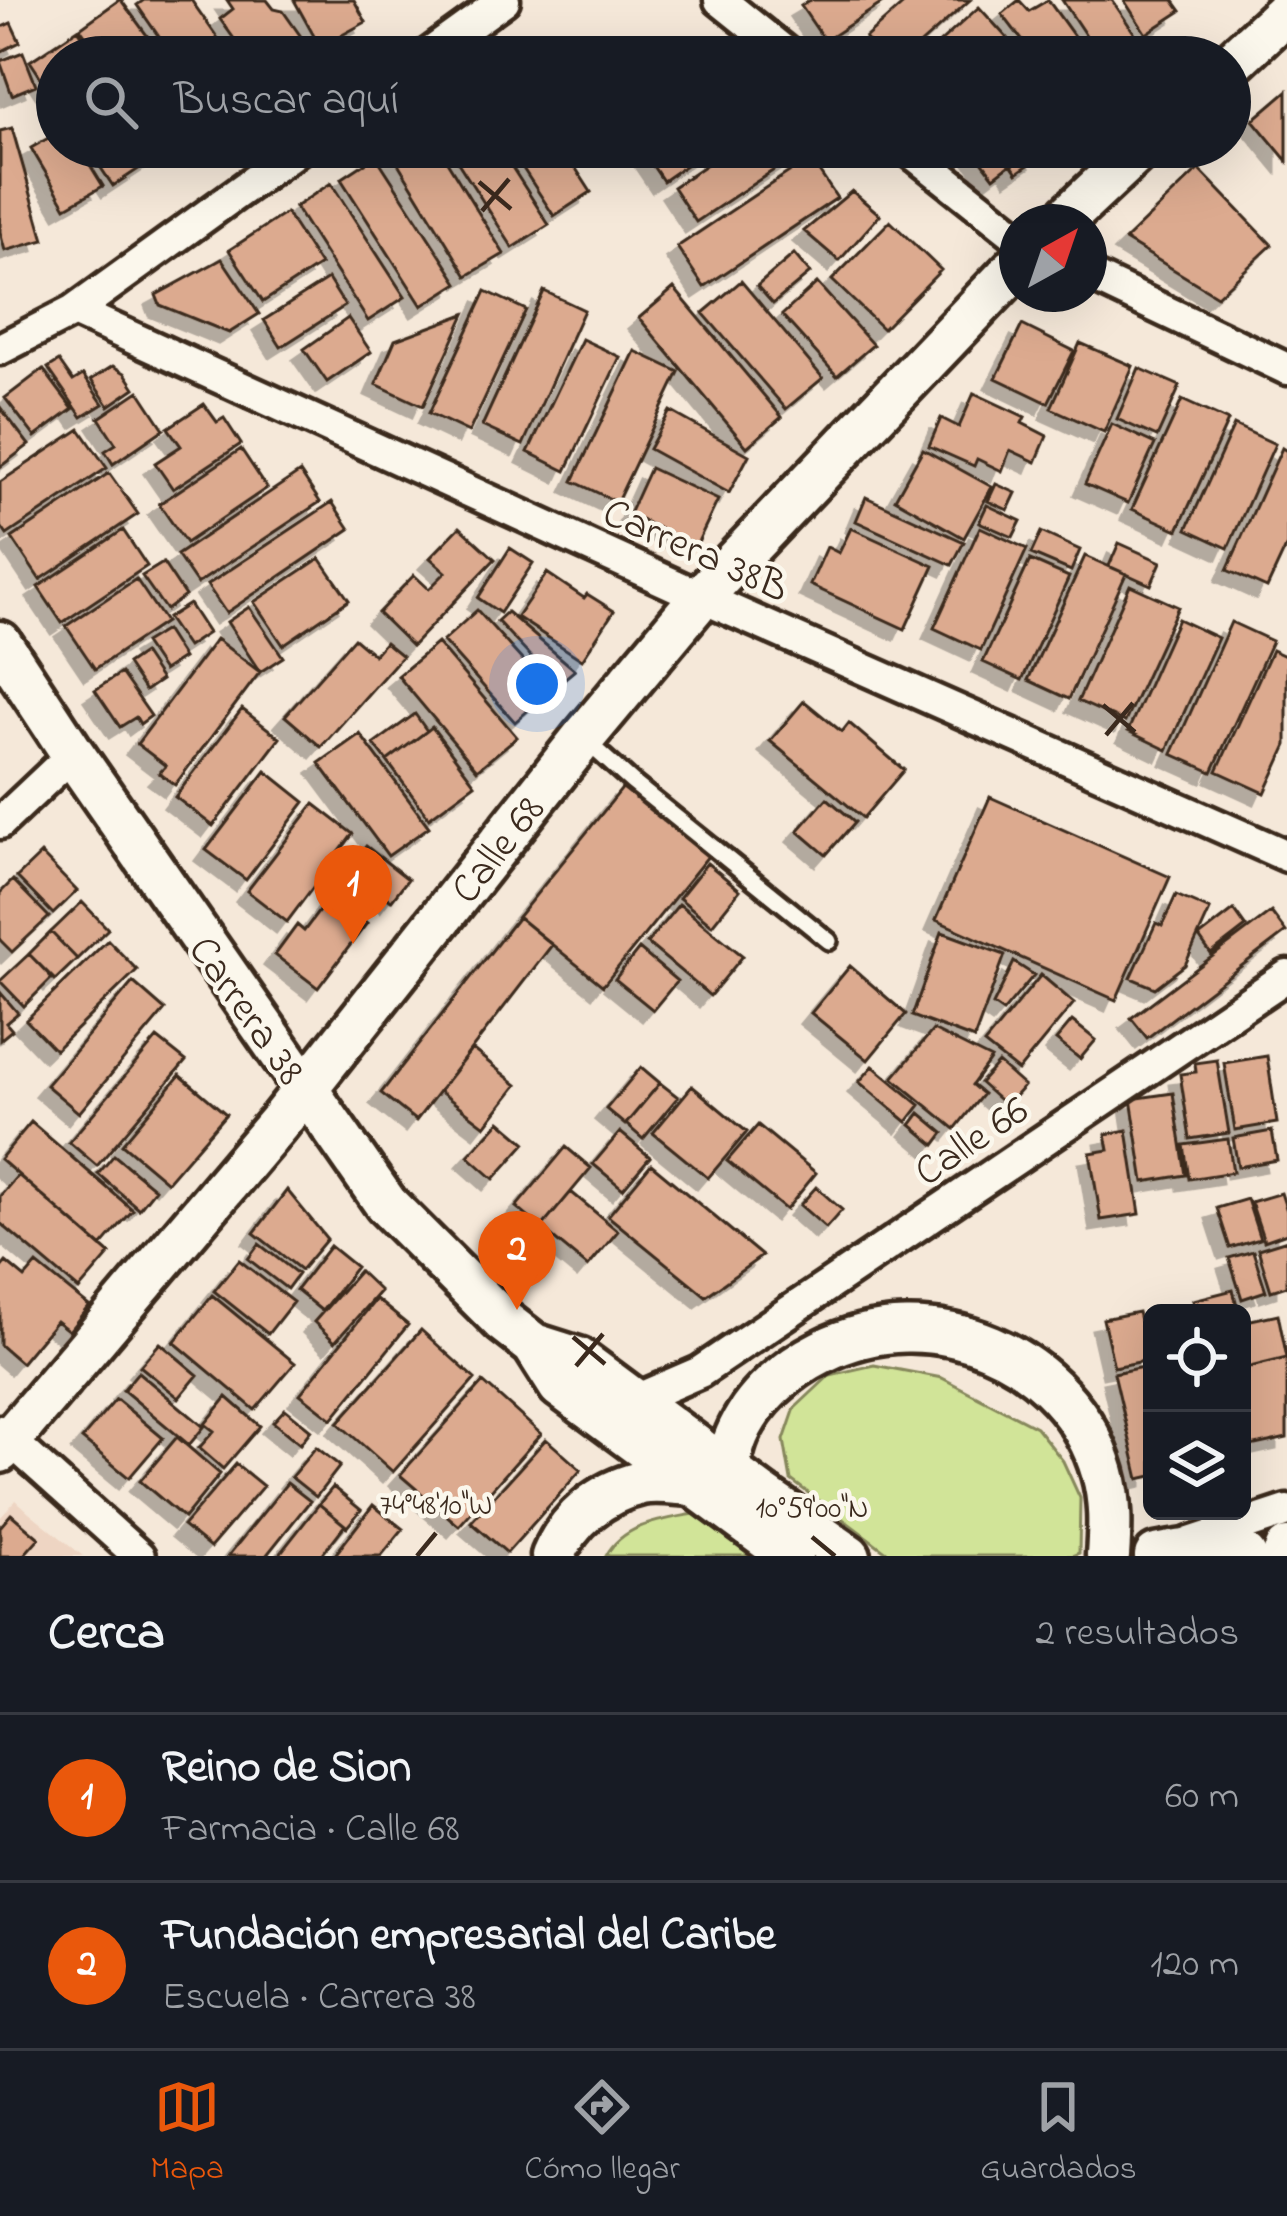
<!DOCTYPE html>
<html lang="es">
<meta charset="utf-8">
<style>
body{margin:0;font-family:"Indie Flower",sans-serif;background:#242831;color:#f1f3f6}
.controls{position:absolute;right:36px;bottom:36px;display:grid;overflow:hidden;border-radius:18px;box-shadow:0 12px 48px #0002}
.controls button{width:108px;height:108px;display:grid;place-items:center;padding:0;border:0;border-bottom:3px solid #363941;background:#171b24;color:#f1f3f6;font:60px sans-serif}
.compass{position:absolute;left:999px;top:204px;width:108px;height:108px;border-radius:50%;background:#171b24;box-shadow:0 12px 48px #0002;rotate:40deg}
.you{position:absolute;left:537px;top:684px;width:42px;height:42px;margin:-30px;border:9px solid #fff;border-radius:50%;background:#1a73e8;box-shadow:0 0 0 18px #1a73e833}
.badge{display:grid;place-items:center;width:78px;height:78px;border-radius:50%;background:#ea580c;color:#fff;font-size:39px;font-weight:700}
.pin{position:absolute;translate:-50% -99px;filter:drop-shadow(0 3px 6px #0008)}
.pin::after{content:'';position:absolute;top:63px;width:42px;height:36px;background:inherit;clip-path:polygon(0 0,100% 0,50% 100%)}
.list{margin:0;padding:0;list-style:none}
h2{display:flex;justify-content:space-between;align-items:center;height:156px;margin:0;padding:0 48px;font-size:51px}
h2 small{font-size:39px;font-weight:400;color:#9ea1a6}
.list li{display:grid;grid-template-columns:78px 1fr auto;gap:36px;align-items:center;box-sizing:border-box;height:168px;padding:0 48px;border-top:3px solid #363941}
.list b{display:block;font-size:45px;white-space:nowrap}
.list p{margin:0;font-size:39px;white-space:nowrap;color:#9ea1a6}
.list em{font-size:39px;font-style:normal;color:#9ea1a6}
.icon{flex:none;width:66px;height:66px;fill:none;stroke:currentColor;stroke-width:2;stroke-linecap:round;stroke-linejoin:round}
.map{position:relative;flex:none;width:1287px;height:1556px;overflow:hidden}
.search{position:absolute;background:#171b24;box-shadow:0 12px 48px #0002;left:36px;right:36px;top:36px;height:132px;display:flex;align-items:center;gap:30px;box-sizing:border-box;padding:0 42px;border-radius:66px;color:#9ea1a6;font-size:45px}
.sheet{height:492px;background:#171b24}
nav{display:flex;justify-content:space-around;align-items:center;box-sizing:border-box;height:168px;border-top:3px solid #363941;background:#171b24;font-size:33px;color:#9ea1a6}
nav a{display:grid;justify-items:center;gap:6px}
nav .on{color:#ea580c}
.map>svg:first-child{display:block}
.built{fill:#eed5c3}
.green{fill:#d1e498;stroke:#86875b;stroke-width:3}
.building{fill:#dcaa8f;stroke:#3b2a1e;stroke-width:3;filter:url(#shadow)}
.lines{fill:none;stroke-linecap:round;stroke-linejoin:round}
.lane-casing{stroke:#3b2a1e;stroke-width:24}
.street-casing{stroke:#3b2a1e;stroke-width:39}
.secondary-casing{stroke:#3b2a1e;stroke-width:51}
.lane{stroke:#fbf7ec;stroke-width:15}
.street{stroke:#fbf7ec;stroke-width:30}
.secondary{stroke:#fbf7ec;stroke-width:42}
.ticks{fill:none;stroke:#3b2a1e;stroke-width:4.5}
.labels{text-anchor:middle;stroke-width:9;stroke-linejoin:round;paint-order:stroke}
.street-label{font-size:42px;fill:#3b2a1e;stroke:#fbf7ec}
.ticks-label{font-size:30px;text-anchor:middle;fill:#3b2a1e;stroke:#fbf7ec;stroke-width:9;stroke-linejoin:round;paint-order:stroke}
</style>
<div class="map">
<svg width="1287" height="1556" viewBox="0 0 1287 1556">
<defs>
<filter id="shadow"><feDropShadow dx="-11" dy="11" stdDeviation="0" flood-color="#0004"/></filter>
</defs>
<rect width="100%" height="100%" fill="#f5e8d9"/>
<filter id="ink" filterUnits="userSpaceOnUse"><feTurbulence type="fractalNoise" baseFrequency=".00833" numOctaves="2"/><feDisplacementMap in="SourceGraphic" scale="24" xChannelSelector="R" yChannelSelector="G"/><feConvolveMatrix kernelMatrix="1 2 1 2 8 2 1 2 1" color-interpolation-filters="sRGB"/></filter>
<g filter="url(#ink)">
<path class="built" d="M 16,1500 L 29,1512 L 83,1556 L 0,1556 L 0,1518 Z"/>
<path class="green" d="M 874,1365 L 942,1378 L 1036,1427 L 1063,1461 L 1080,1498 L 1079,1553 L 1072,1556 L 892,1556 L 791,1480 L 784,1440 L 795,1408 L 830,1375 Z
M 694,1514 L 751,1556 L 606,1556 C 623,1524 662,1520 694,1514 Z"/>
<path class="building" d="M 119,0 L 121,0 L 163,57 L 101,57 L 80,28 Z
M 144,0 L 191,0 L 231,57 L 173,57 L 137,5 Z
M 227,0 L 267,0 L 274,9 L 283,11 L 309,48 L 296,57 L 247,57 L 220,19 L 233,9 Z
M 294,0 L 354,0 L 366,22 L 320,47 Z
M 811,0 L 887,0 L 825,41 L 801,6 Z
M 908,0 L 970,0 L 906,57 L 881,57 L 865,38 Z
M 1019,0 L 1029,11 L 1048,0 L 1089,57 L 1035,57 L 1002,14 Z
M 1062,0 L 1112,0 L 1143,46 L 1127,57 L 1100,57 Z
M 1124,0 L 1173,0 L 1181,11 L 1146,34 Z
M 979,7 L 1007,38 L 986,57 L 924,57 Z
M 11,23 L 20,42 L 0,52 L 0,28 Z
M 78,29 L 97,57 L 57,57 L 57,102 L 30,61 Z
M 556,38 L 568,57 L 526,57 Z
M 23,52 L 36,85 L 12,95 L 0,61 Z
M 1287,91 L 1287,161 L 1253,120 Z
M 12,128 L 44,240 L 5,251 L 0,232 L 0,131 Z
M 57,133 L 57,147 L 79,147 L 103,186 L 66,207 L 31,148 Z
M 87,147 L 157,147 L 161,154 L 113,186 Z
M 388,147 L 438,147 L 504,254 L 467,276 Z
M 448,147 L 499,147 L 549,225 L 513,248 Z
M 509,147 L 562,147 L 591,192 L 554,216 Z
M 640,147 L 712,147 L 663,181 Z
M 732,147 L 794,147 L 798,154 L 696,222 L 673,187 Z
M 971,147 L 1033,147 L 1040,157 L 1017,173 L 1011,164 L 994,177 Z
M 376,156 L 458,283 L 422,306 L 341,179 Z
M 810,158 L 837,198 L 704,287 L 677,247 Z
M 1199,169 L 1272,245 L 1217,296 L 1125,240 Z
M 331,183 L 405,297 L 368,321 L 295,207 Z
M 852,191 L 880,215 L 839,261 L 804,231 Z
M 286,213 L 320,265 L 263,302 L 229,250 Z
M 890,221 L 941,270 L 883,329 L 832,280 Z
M 794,254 L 810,273 L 773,304 L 757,286 Z
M 222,259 L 259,314 L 229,333 L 160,305 L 156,295 Z
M 328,279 L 345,306 L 281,347 L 264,320 Z
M 741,281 L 823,378 L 786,409 L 703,313 Z
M 817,283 L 873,345 L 837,376 L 782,315 Z
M 674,288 L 782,417 L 747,447 L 639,318 Z
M 486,291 L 526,310 L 469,432 L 429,413 Z
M 544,291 L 584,310 L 523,445 L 482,426 Z
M 465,314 L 423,406 L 376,384 L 395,340 Z
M 348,318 L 371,352 L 327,382 L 304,349 Z
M 1022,325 L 1074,351 L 1048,403 L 996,378 Z
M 582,339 L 620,357 L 566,471 L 528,452 Z
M 1080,343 L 1133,366 L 1104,432 L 1051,408 Z
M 635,351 L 679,372 L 617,502 L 573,481 Z
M 59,361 L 73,381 L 83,375 L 103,404 L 82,417 L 48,368 Z
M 113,366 L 125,373 L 135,388 L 109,406 L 91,380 Z
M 1139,368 L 1180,386 L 1157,437 L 1117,419 Z
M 43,369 L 73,409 L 35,437 L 5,398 Z
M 139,391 L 164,429 L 113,464 L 105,451 L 116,444 L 99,418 Z
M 974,393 L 1025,417 L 1022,423 L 1047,436 L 1036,462 L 1010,450 L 1002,471 L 977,459 L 974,466 L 929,446 L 941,418 L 959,427 Z
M 1182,400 L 1228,421 L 1178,530 L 1132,509 Z
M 204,404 L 217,422 L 224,418 L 241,444 L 173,489 L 155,463 L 181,446 L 168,428 Z
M 0,407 L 29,445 L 0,467 Z
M 670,411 L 749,455 L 729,493 L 649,449 Z
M 1112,424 L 1155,444 L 1128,503 L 1085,484 Z
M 1234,425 L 1275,444 L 1228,548 L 1187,529 Z
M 80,429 L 107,468 L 7,535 L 0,525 L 0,482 Z
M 1282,448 L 1287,451 L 1287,545 L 1267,588 L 1227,570 Z
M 241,449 L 267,488 L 186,543 L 159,504 Z
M 923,449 L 992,487 L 964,538 L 895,499 Z
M 650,468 L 718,500 L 696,546 L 629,514 Z
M 300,472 L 320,502 L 197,584 L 177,555 Z
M 109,473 L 138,514 L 40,580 L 12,538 Z
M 996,484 L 1016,493 L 1008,510 L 988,501 Z
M 866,497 L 964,542 L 952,565 L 856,521 Z
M 332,502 L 350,529 L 226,613 L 207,585 Z
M 987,505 L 1021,521 L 1013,537 L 979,522 Z
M 460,527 L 495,559 L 412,646 L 378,613 L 414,575 L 429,589 L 446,572 L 430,558 Z
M 980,527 L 1027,549 L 981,650 L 934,628 Z
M 851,528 L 934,566 L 905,629 L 810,585 L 827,547 L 839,553 Z
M 123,530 L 147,566 L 62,623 L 38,587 Z
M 1041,532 L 1080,550 L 1071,571 L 1031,554 Z
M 1119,543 L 1161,562 L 1151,585 L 1109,566 Z
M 510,548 L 533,563 L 500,613 L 478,598 Z
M 1085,556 L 1126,574 L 1069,699 L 1028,680 Z
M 320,558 L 349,600 L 283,645 L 254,602 Z
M 1030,560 L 1069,577 L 1022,680 L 983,662 Z
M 163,563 L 185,596 L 166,610 L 142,576 Z
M 547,573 L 584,598 L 587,594 L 614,611 L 582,660 L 517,617 Z
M 136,579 L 165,622 L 95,669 L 66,626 Z
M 1130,585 L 1178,607 L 1125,722 L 1078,701 Z
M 189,604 L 208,633 L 187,647 L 167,618 Z
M 249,607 L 283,657 L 260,672 L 227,622 Z
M 477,610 L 550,691 L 515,722 L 443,641 Z
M 507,612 L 575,670 L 557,685 L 497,621 Z
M 1178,619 L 1218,638 L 1167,750 L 1128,731 Z
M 1231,622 L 1272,641 L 1212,772 L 1172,754 Z
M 165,630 L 183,658 L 163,671 L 144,643 Z
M 354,638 L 374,655 L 385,642 L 402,656 L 321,747 L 285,716 Z
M 216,639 L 260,672 L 175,785 L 159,773 L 166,766 L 137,744 Z
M 437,643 L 517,737 L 477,770 L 398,676 Z
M 1272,650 L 1287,657 L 1287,745 L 1265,793 L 1217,771 Z
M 143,653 L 161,680 L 145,691 L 127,664 Z
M 121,673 L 151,716 L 140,724 L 136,717 L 120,727 L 95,690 Z
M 804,701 L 842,732 L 849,723 L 904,770 L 863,818 L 770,741 Z
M 242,709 L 280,738 L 213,826 L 175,797 Z
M 415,714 L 427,731 L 387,761 L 374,744 Z
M 432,727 L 475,784 L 429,818 L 387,761 Z
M 360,734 L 429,827 L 388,856 L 319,763 Z
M 266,771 L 305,802 L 246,880 L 206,850 Z
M 624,786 L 709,855 L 603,986 L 518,917 Z
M 990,797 L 1170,877 L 1116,1000 L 936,920 Z
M 827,798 L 855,822 L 826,855 L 798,831 Z
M 314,804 L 353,834 L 287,922 L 247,891 Z
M 366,846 L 408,879 L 391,901 L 349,868 Z
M 41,854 L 77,891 L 53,914 L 17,877 Z
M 707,863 L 740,890 L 712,925 L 679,898 Z
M 13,880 L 49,917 L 12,952 L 0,940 L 0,893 Z
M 331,895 L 367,923 L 318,988 L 275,955 L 297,925 L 304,931 Z
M 1176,895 L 1210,910 L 1185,965 L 1155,988 L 1131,978 L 1156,923 L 1162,926 Z
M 82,902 L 108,929 L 77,959 L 51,932 Z
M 679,904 L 743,956 L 710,996 L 647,943 Z
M 1234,910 L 1246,927 L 1211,954 L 1199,937 Z
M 1271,912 L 1286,932 L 1147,1038 L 1131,1018 Z
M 518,917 L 552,945 L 416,1121 L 381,1093 Z
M 51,932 L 77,959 L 55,980 L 29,954 Z
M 942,932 L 1005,955 L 974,1039 L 912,1016 Z
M 108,940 L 137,970 L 55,1050 L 26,1020 Z
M 639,949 L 677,981 L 653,1010 L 615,979 Z
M 29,954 L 52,978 L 24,1006 L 0,981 Z
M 1014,962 L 1034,975 L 1003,1012 L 993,1005 Z
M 850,966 L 906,1014 L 868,1060 L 811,1013 Z
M 1041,975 L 1074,1003 L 1018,1071 L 984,1044 Z
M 133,982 L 165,1010 L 79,1113 L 46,1085 Z
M 0,992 L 18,1013 L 6,1023 L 12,1030 L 0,1040 Z
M 1072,1021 L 1096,1040 L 1080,1059 L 1056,1040 Z
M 933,1030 L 991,1059 L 972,1085 L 983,1094 L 955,1129 L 893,1078 Z
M 157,1038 L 186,1061 L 97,1166 L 69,1142 Z
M 472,1049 L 517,1085 L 485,1126 L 439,1091 Z
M 1267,1056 L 1277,1123 L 1235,1130 L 1224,1063 Z
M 1217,1060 L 1229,1133 L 1190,1139 L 1180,1074 L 1196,1072 L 1195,1063 Z
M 998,1063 L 1024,1086 L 1006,1106 L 980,1083 Z
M 873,1066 L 920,1105 L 907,1122 L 859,1082 Z
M 641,1067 L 660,1083 L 625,1125 L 606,1109 Z
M 180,1075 L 226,1114 L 167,1182 L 122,1144 Z
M 660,1083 L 678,1097 L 643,1139 L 626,1124 Z
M 692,1086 L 747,1132 L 708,1178 L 653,1133 Z
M 1173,1093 L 1186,1175 L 1144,1182 L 1131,1099 Z
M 920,1113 L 944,1133 L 935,1145 L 911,1125 Z
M 500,1121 L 526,1143 L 494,1179 L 468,1156 Z
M 31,1122 L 133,1210 L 101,1247 L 0,1159 Z
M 758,1125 L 816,1173 L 786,1210 L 727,1161 Z
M 1127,1130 L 1140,1214 L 1101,1220 L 1090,1153 L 1109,1150 L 1106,1134 Z
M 1272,1131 L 1277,1160 L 1238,1167 L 1233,1138 Z
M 620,1132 L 650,1157 L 623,1189 L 593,1164 Z
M 1228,1139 L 1233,1172 L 1189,1179 L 1184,1145 Z
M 566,1147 L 591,1168 L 541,1228 L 516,1207 Z
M 114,1155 L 155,1189 L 139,1209 L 98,1174 Z
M 651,1164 L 762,1256 L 706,1296 L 608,1216 Z
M 18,1175 L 110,1254 L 79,1290 L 0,1223 L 0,1196 Z
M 816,1187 L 842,1210 L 826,1228 L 800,1205 Z
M 287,1190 L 327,1239 L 301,1270 L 254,1233 Z
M 571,1192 L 618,1231 L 588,1267 L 541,1228 Z
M 1281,1193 L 1287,1211 L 1287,1233 L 1264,1241 L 1251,1202 Z
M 1247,1199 L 1260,1239 L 1230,1248 L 1217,1208 Z
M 1287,1240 L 1287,1286 L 1271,1291 L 1258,1249 Z
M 259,1244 L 298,1274 L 287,1289 L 248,1259 Z
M 330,1246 L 356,1267 L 322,1311 L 296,1290 Z
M 1253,1251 L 1266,1291 L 1242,1299 L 1229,1258 Z
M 239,1260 L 293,1302 L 268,1334 L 214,1291 Z
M 6,1262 L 25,1278 L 37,1264 L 89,1306 L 69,1331 L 56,1321 L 21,1363 L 0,1345 L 0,1269 Z
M 359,1271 L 380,1291 L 335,1342 L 314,1322 Z
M 1233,1290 L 1239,1313 L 1196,1313 L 1193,1300 Z
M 212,1295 L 295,1363 L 255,1410 L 174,1342 Z
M 376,1299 L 408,1325 L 332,1419 L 300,1394 Z
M 1138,1312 L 1149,1360 L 1114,1367 L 1103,1319 Z
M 1278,1314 L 1287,1358 L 1242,1369 L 1242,1322 Z
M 421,1330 L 475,1379 L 393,1472 L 338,1423 Z
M 160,1343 L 198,1375 L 179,1398 L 140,1366 Z
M 1287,1358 L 1287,1438 L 1242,1448 L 1242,1369 Z
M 1152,1365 L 1152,1476 L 1139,1479 L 1114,1373 Z
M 138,1372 L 204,1427 L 189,1445 L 123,1390 Z
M 483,1382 L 541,1434 L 459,1526 L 400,1475 Z
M 227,1397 L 260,1426 L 223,1469 L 199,1448 L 214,1431 L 205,1424 Z
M 116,1399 L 163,1438 L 129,1478 L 82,1439 Z
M 285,1409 L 311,1430 L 300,1444 L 273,1422 Z
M 177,1437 L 220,1474 L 184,1518 L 140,1481 Z
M 546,1439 L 581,1470 L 507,1553 L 471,1522 Z
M 316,1447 L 340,1466 L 316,1497 L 291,1477 Z
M 236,1464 L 263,1486 L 210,1548 L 183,1526 Z
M 287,1483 L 310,1501 L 266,1556 L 228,1556 Z
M 333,1487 L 361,1510 L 347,1527 L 319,1504 Z
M 319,1504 L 345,1525 L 321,1556 L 278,1556 Z
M 373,1505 L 403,1529 L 381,1556 L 334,1556 Z
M 11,1514 L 39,1538 L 23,1556 L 0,1556 L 0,1527 Z"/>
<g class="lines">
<g class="lane-casing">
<path id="lane" d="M 585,740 L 632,782 L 829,941"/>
</g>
<g class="street-casing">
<path id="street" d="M 720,0 L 791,57
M 425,57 L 504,0
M 905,147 L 1017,236
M 1089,275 L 1287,369
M 74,311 L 701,597 L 1287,856
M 0,349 L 74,311 L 301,147
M 0,823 L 73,754
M 633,1401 L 700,1372 L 1287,976
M 0,1431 L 139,1556
M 1190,1543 L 1287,1511"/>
</g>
<g class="secondary-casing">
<path id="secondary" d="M 1230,64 L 1287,11
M 1062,222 L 1142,147
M 0,643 L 73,754 L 386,1204 L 503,1321 L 534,1345 L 560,1386 L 791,1556
M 534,1345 L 578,1359 L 761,1495 L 849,1556
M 0,1451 L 280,1121 L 583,738 L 701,597 L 1017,266
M 727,1470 C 730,1459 732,1446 737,1435 C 752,1399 787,1369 821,1352 C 929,1296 1069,1354 1103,1473 C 1111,1501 1110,1528 1108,1556
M 553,1556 C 569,1519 601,1492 641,1483 C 656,1480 675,1483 691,1484
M 1156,1556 C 1184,1550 1218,1545 1245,1556
M 1284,1556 L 1287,1549"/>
</g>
<use href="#lane" class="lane"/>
<use href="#street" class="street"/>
<use href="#secondary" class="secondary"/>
</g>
</g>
<path class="ticks" d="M 479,182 L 511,209M 482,211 L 509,179M 1103,705 L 1135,732M 1106,735 L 1133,703M 573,1337 L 605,1364M 576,1366 L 603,1334M 812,1537 L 835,1556M 417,1556 L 436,1533"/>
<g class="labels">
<g class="street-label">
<text transform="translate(697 548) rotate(24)" y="15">Carrera 38B</text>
<text transform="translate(496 848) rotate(-52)" y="15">Calle 68</text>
<text transform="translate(249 1009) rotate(55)" y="15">Carrera 38</text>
<text transform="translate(970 1139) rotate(-34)" y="15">Calle 66</text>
</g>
</g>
<g class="ticks-label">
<text x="436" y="1514">74°48'10"W</text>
<text x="812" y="1517">10°59'00"N</text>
</g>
</svg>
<div class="controls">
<button><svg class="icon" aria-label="locate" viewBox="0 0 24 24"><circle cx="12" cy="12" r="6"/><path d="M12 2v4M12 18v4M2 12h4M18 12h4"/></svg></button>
<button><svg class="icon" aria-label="layers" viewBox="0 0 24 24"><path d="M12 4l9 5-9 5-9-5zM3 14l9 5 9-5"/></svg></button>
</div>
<svg class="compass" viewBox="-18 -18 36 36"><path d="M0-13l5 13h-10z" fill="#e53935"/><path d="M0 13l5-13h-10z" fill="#9ea1a6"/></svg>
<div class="you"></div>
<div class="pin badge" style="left:353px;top:944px">1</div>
<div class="pin badge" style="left:517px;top:1310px">2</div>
<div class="search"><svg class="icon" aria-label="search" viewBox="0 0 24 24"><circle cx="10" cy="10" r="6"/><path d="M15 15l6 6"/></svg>Buscar aquí</div>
</div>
<section class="sheet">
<h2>Cerca<small>2 resultados</small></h2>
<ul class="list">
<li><span class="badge">1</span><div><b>Reino de Sion</b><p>Farmacia · Calle 68</p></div><em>60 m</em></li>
<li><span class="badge">2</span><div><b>Fundación empresarial del Caribe</b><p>Escuela · Carrera 38</p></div><em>120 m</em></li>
</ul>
</section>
<nav>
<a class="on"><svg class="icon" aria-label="map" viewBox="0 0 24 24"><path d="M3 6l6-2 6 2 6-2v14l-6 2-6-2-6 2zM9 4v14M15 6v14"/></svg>Mapa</a>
<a><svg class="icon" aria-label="directions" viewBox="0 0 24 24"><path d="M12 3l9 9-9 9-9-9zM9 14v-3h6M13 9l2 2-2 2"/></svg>Cómo llegar</a>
<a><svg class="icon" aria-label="saved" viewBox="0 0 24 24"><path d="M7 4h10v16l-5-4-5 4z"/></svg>Guardados</a>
</nav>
